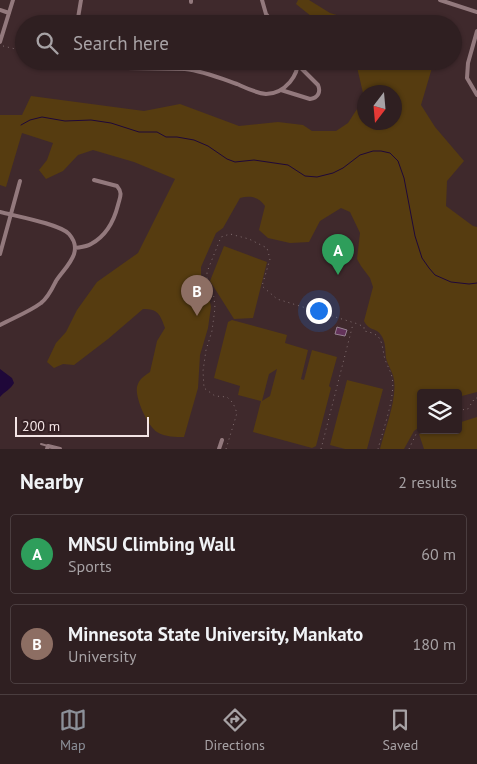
<!DOCTYPE html>
<style>
body{margin:0;font-family:"PT Sans",sans-serif;background:#37272a;color:#f1f3f6}
.controls{position:absolute;right:15px;bottom:15px;display:grid;overflow:hidden;border-radius:5px;box-shadow:0 1px 4px #0004}
.controls button{width:45px;height:45px;display:grid;place-items:center;padding:0;border:0;border-bottom:1px solid #4a3d3f;background:#2f1f21;color:#f1f3f6;font:25px sans-serif}
.compass{position:absolute;left:357px;top:85px;width:45px;height:45px;border-radius:50%;background:#2f1f21;box-shadow:0 1px 4px #0004;rotate:196deg}
.scale{position:absolute;left:15px;bottom:12px;width:134px;box-sizing:border-box;padding-left:5px;border:2px solid #f3e4e5;border-top:0;font-size:14px;line-height:18px;white-space:nowrap;color:#f3e4e5;-webkit-text-stroke:4px #341f23;paint-order:stroke}
.you{position:absolute;left:318px;top:310px;width:18px;height:18px;margin:-12px;border:4px solid #fff;border-radius:50%;background:#1a73e8;box-shadow:0 0 0 8px #1a73e833}
.badge{display:grid;place-items:center;width:32px;height:32px;border-radius:50%;background:#8c9099;color:#fff;font-size:16px;font-weight:700}
.pin{position:absolute;translate:-50% -41px;filter:drop-shadow(0 1px 2px #0008)}
.pin::after{content:'';position:absolute;top:26px;width:18px;height:15px;background:inherit;clip-path:polygon(0 0,100% 0,50% 100%)}
.list{margin:0;padding:0;list-style:none}
h2{display:flex;justify-content:space-between;align-items:center;height:65px;margin:0;padding:0 20px;font-size:21px}
h2 small{font-size:16px;font-weight:400;color:#a7a2a5}
.list li{display:grid;grid-template-columns:32px 1fr auto;gap:15px;align-items:center;box-sizing:border-box;height:80px;margin:0 10px 10px;padding:0 10px;border:1px solid #4a3d3f;border-radius:5px}
.list b{display:block;font-size:19px;white-space:nowrap}
.list p{margin:0;font-size:16px;white-space:nowrap;color:#a7a2a5}
.list em{font-size:16px;font-style:normal;color:#a7a2a5}
.icon{flex:none;width:28px;height:28px;fill:none;stroke:currentColor;stroke-width:2;stroke-linecap:round;stroke-linejoin:round}
.map{position:relative;flex:none;width:477px;height:449px;overflow:hidden}
.search{position:absolute;background:#2f1f21;box-shadow:0 1px 4px #0004;left:15px;right:15px;top:15px;height:55px;display:flex;align-items:center;gap:12px;box-sizing:border-box;padding:0 18px;border-radius:28px;color:#a7a2a5;font-size:19px}
.sheet{height:245px;background:#2f1f21}
nav{display:flex;justify-content:space-around;align-items:center;box-sizing:border-box;height:70px;border-top:1px solid #4a3d3f;background:#2f1f21;font-size:14px;color:#a7a2a5}
nav a{display:grid;justify-items:center;gap:2px}
nav .on{color:#8c9099}
.map>svg:first-child{display:block}
.green{fill:#563c10;fill-rule:evenodd}
.water{fill:#1f0839}
.lines{fill:none;stroke-linecap:round;stroke-linejoin:round}
.stream{stroke:#1f0839;stroke-width:1}
.building{fill:#63335a;stroke:#988393}
.path{stroke:#826f71;stroke-width:1;stroke-dasharray:1 4;stroke-linecap:butt}
.lane{stroke:#93797d;stroke-width:2}
.street{stroke:#93797d;stroke-width:4}
</style>
<div class="map">
<svg width="477" height="449" viewBox="0 0 477 449">
<rect width="100%" height="100%" fill="#3f292c"/>
<path class="green" d="M 298,0 L 309,0 L 330,13 L 366,24 L 318,24 L 311,16 L 296,4 Z
M 401,19 L 418,24 L 368,24 Z
M 351,61 L 434,61 L 421,105 L 435,127 L 464,161 L 447,181 L 446,206 L 473,226 L 477,227 L 477,392 L 458,397 L 458,393 L 421,393 L 421,426 L 414,431 L 404,449 L 380,449 C 385,429 397,400 394,380 C 393,372 388,366 386,358 C 385,350 386,342 381,335 C 376,327 370,332 364,321 L 373,287 L 370,278 L 361,266 L 357,259 L 360,233 L 350,212 L 341,208 L 320,221 L 309,242 L 290,243 L 268,238 L 259,230 L 265,206 C 259,197 250,195 240,198 L 223,228 L 216,233 L 201,267 L 201,283 L 209,297 L 211,307 L 208,328 L 200,355 L 198,388 L 184,437 C 176,437 165,437 157,432 C 147,425 135,398 137,387 C 139,379 144,376 150,372 L 157,341 L 165,328 C 160,314 158,309 143,309 L 108,339 L 74,365 L 63,364 L 54,368 L 47,362 L 56,343 L 66,332 L 77,310 L 97,282 L 138,253 L 175,179 L 134,162 L 93,150 L 78,155 L 63,171 L 46,179 L 39,170 L 47,160 L 53,143 L 22,133 L 6,187 L 0,185 L 0,115 L 22,115 L 31,96 L 144,111 L 180,104 L 239,126 L 278,122 L 303,125 L 312,131 L 336,131 L 348,123 L 359,106 L 363,93 L 357,67 ZM 364,92 L 394,92 L 394,122 L 364,122 Z
M 224,246 L 267,262 L 253,318 L 234,319 L 210,281 Z
M 232,320 L 287,335 L 285,343 L 308,350 L 301,379 L 304,380 L 312,350 L 337,357 L 329,386 L 331,388 L 316,446 L 312,448 L 253,432 L 261,401 L 238,395 L 240,386 L 214,378 L 228,322 ZM 277,369 L 270,396 L 262,401 L 269,374 Z
M 347,380 L 383,389 L 367,449 L 345,449 L 330,445 Z
M 477,417 L 477,449 L 424,449 L 419,434 L 433,430 L 458,430 L 458,423 Z"/>
<path class="water" d="M 0,369 L 12,378 L 14,383 C 11,389 4,392 0,397 Z"/>
<g class="lines">
<path class="stream" d="M 21,125 L 30,120 L 42,117 L 65,121 L 91,120 L 111,123 L 139,132 L 157,132 L 166,137 L 177,137 L 194,140 L 208,146 L 227,159 L 235,162 L 254,160 L 288,165 L 305,176 L 317,177 L 333,173 L 343,168 L 360,155 L 373,151 L 381,151 L 390,153 L 398,161 L 404,178 L 415,236 L 422,258 L 429,268 L 435,275 L 451,282 L 469,284 L 477,283"/>
</g>
<path class="building" d="M 337,327 L 347,330 L 345,336 L 335,334 Z"/>
<g class="lines">
<path class="path" d="M 3,46 L 24,51
M 458,409 L 467,410 L 475,398 L 477,398
M 226,449 L 237,413 L 233,403 L 227,397 L 215,396 L 204,388 L 203,371 L 206,350 L 212,331 L 215,308 L 214,297 L 207,284 L 207,272 L 221,237 L 230,234 L 249,239 L 267,248 L 270,259 L 262,286 L 277,299 L 358,324 L 364,327 L 364,331 C 381,334 381,339 384,355 C 385,362 390,369 392,377 C 396,395 383,430 378,449
M 321,449 L 353,324
M 409,449 L 417,432 L 421,430"/>
<path class="lane" d="M 41,444 L 48,446"/>
<path class="street" d="M 191,0 L 191,2
M 262,0 L 266,14 L 274,24
M 440,0 L 477,12
M 0,10 L 9,13
M 77,24 L 81,0
M 477,31 L 468,63 L 467,78 L 477,95
M 0,42 L 13,0
M 63,61 L 95,62 L 127,68 L 185,69 C 203,71 220,78 237,84 C 246,88 256,93 266,94 C 275,94 284,89 290,82 C 295,76 298,69 298,61
M 281,90 L 310,99 C 318,98 321,92 318,85 L 298,65
M 0,212 C 15,216 60,224 69,234 C 85,252 65,267 56,281 C 52,289 48,298 41,303 C 29,312 13,318 0,325
M 75,248 C 81,247 86,247 91,244 C 106,236 114,221 118,205 C 120,197 123,193 117,186 L 94,180
M 0,254 L 20,181
M 47,449 L 48,446 L 60,449
M 219,449 L 222,440"/>
</g>
</svg>
<div class="controls">
<button><svg class="icon" aria-label="layers" viewBox="0 0 24 24"><path d="M12 4l9 5-9 5-9-5zM3 14l9 5 9-5"/></svg></button>
</div>
<svg class="compass" viewBox="-18 -18 36 36"><path d="M0-13l5 13h-10z" fill="#e53935"/><path d="M0 13l5-13h-10z" fill="#a7a2a5"/></svg>
<div class="scale">200 m</div>
<div class="you"></div>
<div class="pin badge" style="left:338px;top:275px;background:#2e9e5b">A</div>
<div class="pin badge" style="left:197px;top:316px;background:#8d6e63">B</div>
<div class="search"><svg class="icon" aria-label="search" viewBox="0 0 24 24"><circle cx="10" cy="10" r="6"/><path d="M15 15l6 6"/></svg>Search here</div>
</div>
<section class="sheet">
<h2>Nearby<small>2 results</small></h2>
<ul class="list">
<li><span class="badge" style="background:#2e9e5b">A</span><div><b>MNSU Climbing Wall</b><p>Sports</p></div><em>60 m</em></li>
<li><span class="badge" style="background:#8d6e63">B</span><div><b>Minnesota State University, Mankato</b><p>University</p></div><em>180 m</em></li>
</ul>
</section>
<nav>
<a class="on"><svg class="icon" aria-label="map" viewBox="0 0 24 24"><path d="M3 6l6-2 6 2 6-2v14l-6 2-6-2-6 2zM9 4v14M15 6v14"/></svg>Map</a>
<a><svg class="icon" aria-label="directions" viewBox="0 0 24 24"><path d="M12 3l9 9-9 9-9-9zM9 14v-3h6M13 9l2 2-2 2"/></svg>Directions</a>
<a><svg class="icon" aria-label="saved" viewBox="0 0 24 24"><path d="M7 4h10v16l-5-4-5 4z"/></svg>Saved</a>
</nav>
